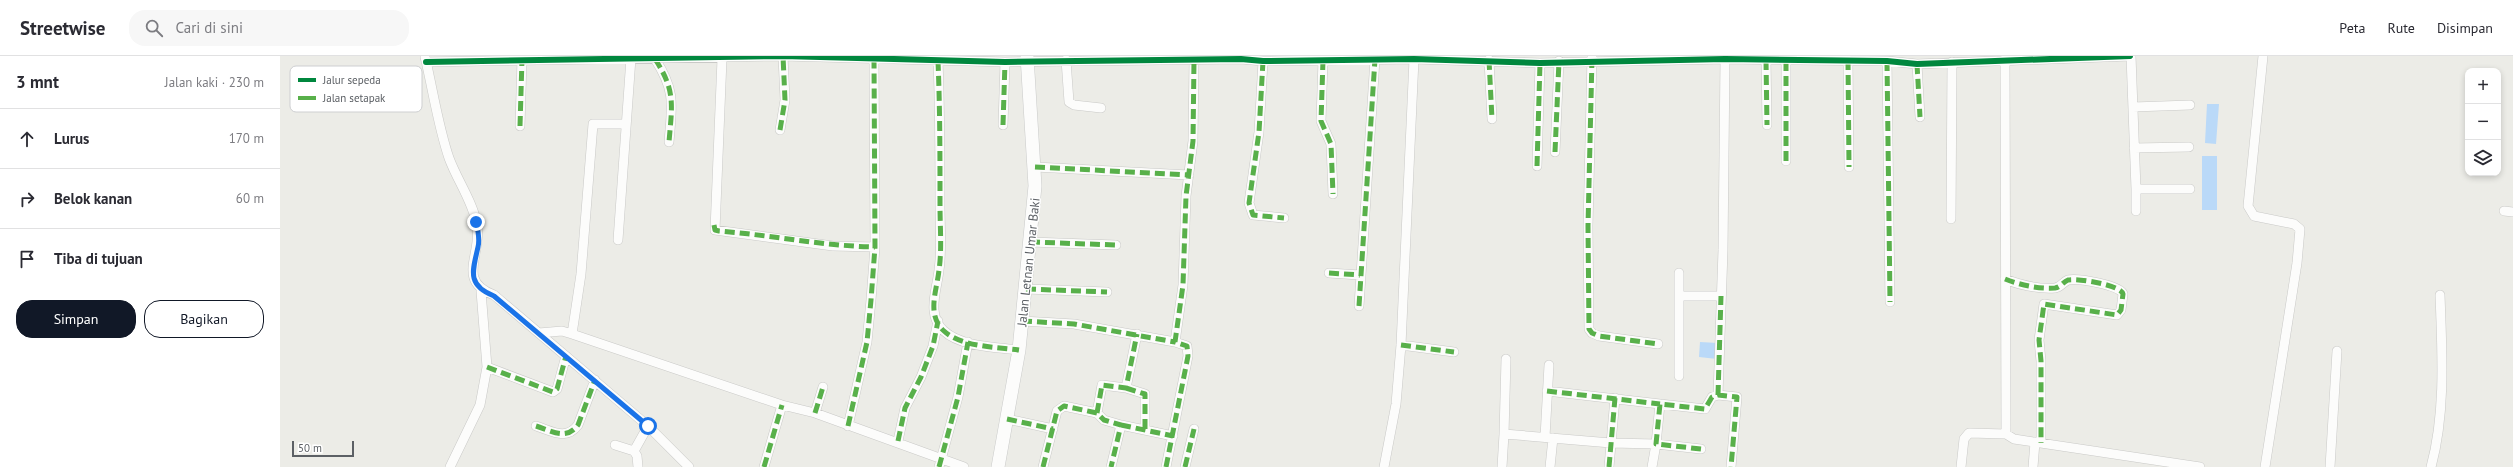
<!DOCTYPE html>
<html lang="id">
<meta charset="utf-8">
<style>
body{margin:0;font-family:"PT Sans",sans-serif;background:#f7f7f7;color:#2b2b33}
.controls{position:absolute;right:12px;top:12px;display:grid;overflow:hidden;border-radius:8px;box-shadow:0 2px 6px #0003}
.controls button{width:36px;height:36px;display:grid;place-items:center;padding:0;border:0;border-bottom:1px solid #e1e1e2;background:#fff;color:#2b2b33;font:20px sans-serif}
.scale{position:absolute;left:12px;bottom:10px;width:62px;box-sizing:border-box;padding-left:4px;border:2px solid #5c6065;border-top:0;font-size:11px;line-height:14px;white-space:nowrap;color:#5c6065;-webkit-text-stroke:3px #fff;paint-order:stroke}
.stop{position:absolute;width:12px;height:12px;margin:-9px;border:3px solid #1a73e8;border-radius:50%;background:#fff}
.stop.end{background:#1a73e8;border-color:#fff;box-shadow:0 1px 4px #0008}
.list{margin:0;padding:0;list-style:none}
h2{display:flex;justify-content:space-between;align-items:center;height:52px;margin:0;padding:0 16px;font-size:17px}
h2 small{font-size:13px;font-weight:400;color:#7c7c81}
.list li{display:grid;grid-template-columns:26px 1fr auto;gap:12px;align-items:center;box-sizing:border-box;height:60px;padding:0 16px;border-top:1px solid #e1e1e2}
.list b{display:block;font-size:15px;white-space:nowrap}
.list em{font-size:13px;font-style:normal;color:#7c7c81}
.actions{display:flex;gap:8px;padding:12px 16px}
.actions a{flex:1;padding:9px 0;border:1px solid #111827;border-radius:16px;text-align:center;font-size:14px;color:#111827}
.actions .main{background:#111827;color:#fff}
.icon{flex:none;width:22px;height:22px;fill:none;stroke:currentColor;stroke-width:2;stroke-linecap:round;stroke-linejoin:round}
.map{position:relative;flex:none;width:2233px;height:411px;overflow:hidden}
header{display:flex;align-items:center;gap:24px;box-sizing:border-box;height:56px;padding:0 20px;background:#fff;border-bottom:1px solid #e1e1e2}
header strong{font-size:19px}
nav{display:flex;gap:22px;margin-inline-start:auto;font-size:14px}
.search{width:280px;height:36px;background:#f7f7f7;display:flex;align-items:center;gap:10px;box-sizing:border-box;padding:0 14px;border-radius:16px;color:#7c7c81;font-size:15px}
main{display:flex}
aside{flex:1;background:#fff}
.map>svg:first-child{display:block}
.water{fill:#bad9f8}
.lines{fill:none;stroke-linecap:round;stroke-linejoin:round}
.street-casing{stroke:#c9c9c7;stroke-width:10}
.secondary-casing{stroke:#c9cac9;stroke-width:14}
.street{stroke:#fcfcfb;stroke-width:9}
.secondary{stroke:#fcfcfb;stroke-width:13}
.quiet{stroke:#58b04a;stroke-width:5;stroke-dasharray:10 5;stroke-linecap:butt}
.cycleway-casing{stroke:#fff;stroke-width:8}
.cycleway{stroke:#00873e;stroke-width:6}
.route{stroke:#1a73e8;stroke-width:5}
.labels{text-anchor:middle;stroke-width:3;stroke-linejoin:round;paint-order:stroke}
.street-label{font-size:13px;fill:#5c6065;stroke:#fff}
.key{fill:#fff;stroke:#cecfd1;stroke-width:1}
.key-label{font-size:11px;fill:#5c6065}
</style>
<header>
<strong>Streetwise</strong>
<div class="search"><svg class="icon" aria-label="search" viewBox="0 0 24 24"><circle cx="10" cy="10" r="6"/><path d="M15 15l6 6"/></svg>Cari di sini</div>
<nav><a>Peta</a><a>Rute</a><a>Disimpan</a></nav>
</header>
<main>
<aside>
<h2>3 mnt<small>Jalan kaki · 230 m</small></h2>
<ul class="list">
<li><svg class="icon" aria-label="ahead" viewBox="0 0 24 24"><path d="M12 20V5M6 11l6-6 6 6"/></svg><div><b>Lurus</b></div><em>170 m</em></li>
<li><svg class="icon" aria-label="right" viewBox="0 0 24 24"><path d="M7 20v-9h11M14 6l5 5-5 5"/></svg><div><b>Belok kanan</b></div><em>60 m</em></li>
<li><svg class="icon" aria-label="arrive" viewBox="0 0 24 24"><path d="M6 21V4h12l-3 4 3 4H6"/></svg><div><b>Tiba di tujuan</b></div></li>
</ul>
<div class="actions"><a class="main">Simpan</a><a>Bagikan</a></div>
</aside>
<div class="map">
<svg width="2233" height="411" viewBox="0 0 2233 411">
<rect width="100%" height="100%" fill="#ecece7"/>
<path class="water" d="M 1927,48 L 1939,48 L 1936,88 L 1925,87 Z
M 1922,100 L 1937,100 L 1937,154 L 1922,154 Z
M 1420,286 L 1438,287 L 1437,303 L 1419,301 Z"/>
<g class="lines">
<g class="street-casing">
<path id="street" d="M 1312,0 L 1308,170 L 1309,273 L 1312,277 L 1319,280 L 1378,288
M 1851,0 L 1856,133 L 1910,133
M 1983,0 L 1968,150 L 1974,160 L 2014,168 L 2020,173 L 2017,207 L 1985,411
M 145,1 C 153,34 158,70 169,102 C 177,124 193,146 197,169 C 202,199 176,225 214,239 L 368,370 L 409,411
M 375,3 C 396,35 392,49 389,86
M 442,3 L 435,174 L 553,190 L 595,191
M 1725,3 L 1726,378 L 1734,383 L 1920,411
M 786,4 L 789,46 L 794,49 L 821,52
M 1043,4 L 1041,65 L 1051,88 L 1053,138
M 1209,4 L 1212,63
M 1486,4 L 1487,69
M 1568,4 L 1569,111
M 658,5 C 660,53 660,102 660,150 C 660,171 662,194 659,214 C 657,234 646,259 664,275 C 681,291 717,291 739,294
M 983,5 L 979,76 L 969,147 L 973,159 L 1004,162
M 1607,5 L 1610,246
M 146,6 L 503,0 L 725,6 L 961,3 L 983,5 L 1134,3 L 1260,7 L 1445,3 L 1607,5 L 1637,8 L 1850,0
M 1637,8 L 1640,61
M 1853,51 L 1910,49
M 723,69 L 725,6
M 240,70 L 242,3
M 500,74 L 505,44 L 503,0
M 1854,92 L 1909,91
M 1275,96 L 1279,5
M 1506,105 L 1506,4
M 1257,110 L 1260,7
M 755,111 L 909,119
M 1856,133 L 1856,155
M 2224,155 L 2233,156
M 1671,163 L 1672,6
M 338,184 L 351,2
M 750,186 L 836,189
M 1049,217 L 1080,219
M 1725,223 C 1740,229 1758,233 1775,232 C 1781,231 1783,226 1788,224 C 1797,222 1841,229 1843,238 L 1841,254 L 1837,259 L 1764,248 L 1759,284 L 1761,305 L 1761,387
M 746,233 L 827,236
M 1399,240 L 1441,240
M 1079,250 L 1095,3
M 742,265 L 794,268 L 895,286
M 259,277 L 282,275 L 292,278 L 502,349 L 535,357 L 684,411
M 292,278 L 301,218 L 313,68 L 345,68
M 1121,289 L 1174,296
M 207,311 L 273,336 L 277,333 L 286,300
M 1399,320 L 1399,217
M 846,332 L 865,338 L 865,374
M 1267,335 L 1380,348
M 1438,339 L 1443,194 L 1445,3
M 535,357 L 543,331
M 817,357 L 822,329 L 846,332 L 857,278
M 727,363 L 773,373
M 841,369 L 893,380
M 256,370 C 272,375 286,385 298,369 L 315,324
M 568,370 L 587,286 L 591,244 L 595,191 L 594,2
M 1224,378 L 1226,303
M 1265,381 L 1269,309
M 618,385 L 625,352 L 641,321 L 653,290 L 658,265
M 335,389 L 354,395 L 368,370
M 1421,393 L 1376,388 L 1380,348 L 1425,353 L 1432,341 L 1438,339 L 1457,341 L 1451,411
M 354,395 L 357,400 L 358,411
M 170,411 L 200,349 L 207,311 L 201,235
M 484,411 L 502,349
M 659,411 L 678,341 L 688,286
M 763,411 L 777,355 L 784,350 L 817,357 L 824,364 L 841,369 L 831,411
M 886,411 L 908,300 L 907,290 L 895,286 L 903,229 L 906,140 L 913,85 L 914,4
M 905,411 L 914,373
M 1104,411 L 1116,348 L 1121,289 L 1134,3
M 1222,411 L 1224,378 L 1331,387 L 1376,388 L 1372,411
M 1270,411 L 1273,382
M 1329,411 L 1335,342
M 1681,411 L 1684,383 L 1689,377 L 1726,378
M 1753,411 L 1755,386
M 2050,411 L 2057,295
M 2151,411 C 2166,356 2162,295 2160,239"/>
</g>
<g class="secondary-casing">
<path id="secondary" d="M 718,411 L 739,294 L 755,130 L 747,0"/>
</g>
<use href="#street" class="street"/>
<use href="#secondary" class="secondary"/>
<path class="quiet" d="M 1312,2 L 1308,170 L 1309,273 L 1312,277 L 1319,280 L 1378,288
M 375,3 C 396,35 392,49 389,86
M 1043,4 L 1041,65 L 1051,88 L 1053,138
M 1209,4 L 1212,63
M 1486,4 L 1487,69
M 1568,4 L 1569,111
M 658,5 C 660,53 660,102 660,150 C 660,171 662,194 659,214 C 657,234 646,259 664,275 C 681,291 717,291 739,294
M 983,5 L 979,76 L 969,147 L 973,159 L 1004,162
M 1607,5 L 1610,246
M 1637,8 L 1640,61
M 723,69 L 725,6
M 240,70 L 242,3
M 500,74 L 505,44 L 503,0
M 1275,96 L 1279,5
M 1506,105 L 1506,4
M 1257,110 L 1260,7
M 755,111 L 909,119
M 434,169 L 435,174 L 439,175 C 491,179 542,190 595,191
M 750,186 L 836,189
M 1049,217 L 1080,219
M 1725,223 C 1740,229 1758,233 1775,232 C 1781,231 1783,226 1788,224 C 1797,222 1841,229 1843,238 L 1841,254 L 1837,259 L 1764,248 L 1759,284 L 1761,305 L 1761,387
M 746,233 L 827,236
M 1079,250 L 1095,3
M 742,265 L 794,268 L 895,286
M 1121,289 L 1174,296
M 207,311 L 273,336 L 277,333 L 286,300
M 846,332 L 865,338 L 865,374
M 1267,335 L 1380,348
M 1438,339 L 1441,240
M 535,357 L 543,331
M 817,357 L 822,329 L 846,332 L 857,278
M 727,363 L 773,373
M 841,369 L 893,380
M 256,370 C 272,375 286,385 298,369 L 315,324
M 568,370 L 587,286 L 591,244 L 595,191 L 594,2
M 618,385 L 625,352 L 641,321 L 653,290 L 658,265
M 1421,393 L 1376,388 L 1380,348 L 1425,353 L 1432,341 L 1438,339 L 1457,341 L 1451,411
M 484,411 L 502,349
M 659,411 L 678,341 L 688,286
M 763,411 L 777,355 L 784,350 L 817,357 L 824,364 L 841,369 L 831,411
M 886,411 L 908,300 L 907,290 L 895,286 L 903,229 L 906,140 L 913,85 L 914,4
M 905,411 L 914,373
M 1329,411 L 1335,342"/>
<g class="cycleway-casing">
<path id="cycleway" d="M 146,6 L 503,0 L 725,6 L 961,3 L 983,5 L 1134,3 L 1260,7 L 1445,3 L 1607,5 L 1637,8 L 1850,0"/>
</g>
<use href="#cycleway" class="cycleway"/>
</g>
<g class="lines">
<path class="route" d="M 196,166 C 198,174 200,183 198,191 C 193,214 186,229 214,240 L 368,370"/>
</g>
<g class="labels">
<g class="street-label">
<text transform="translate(748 206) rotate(-84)" y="5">Jalan Letnan Umar Baki</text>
</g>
</g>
<rect x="10" y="10" width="132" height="46" rx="6" class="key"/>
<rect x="18" y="22" width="18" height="4" fill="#00873e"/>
<rect x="18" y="40" width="18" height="4" fill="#58b04a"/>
<g class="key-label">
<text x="43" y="28">Jalur sepeda</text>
<text x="43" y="46">Jalan setapak</text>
</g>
</svg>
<div class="controls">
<button>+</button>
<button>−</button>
<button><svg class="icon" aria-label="layers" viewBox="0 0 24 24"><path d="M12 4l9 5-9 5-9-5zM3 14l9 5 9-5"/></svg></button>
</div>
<div class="scale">50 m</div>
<div class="stop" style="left:368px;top:370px"></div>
<div class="stop end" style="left:196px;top:166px"></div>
</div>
</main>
